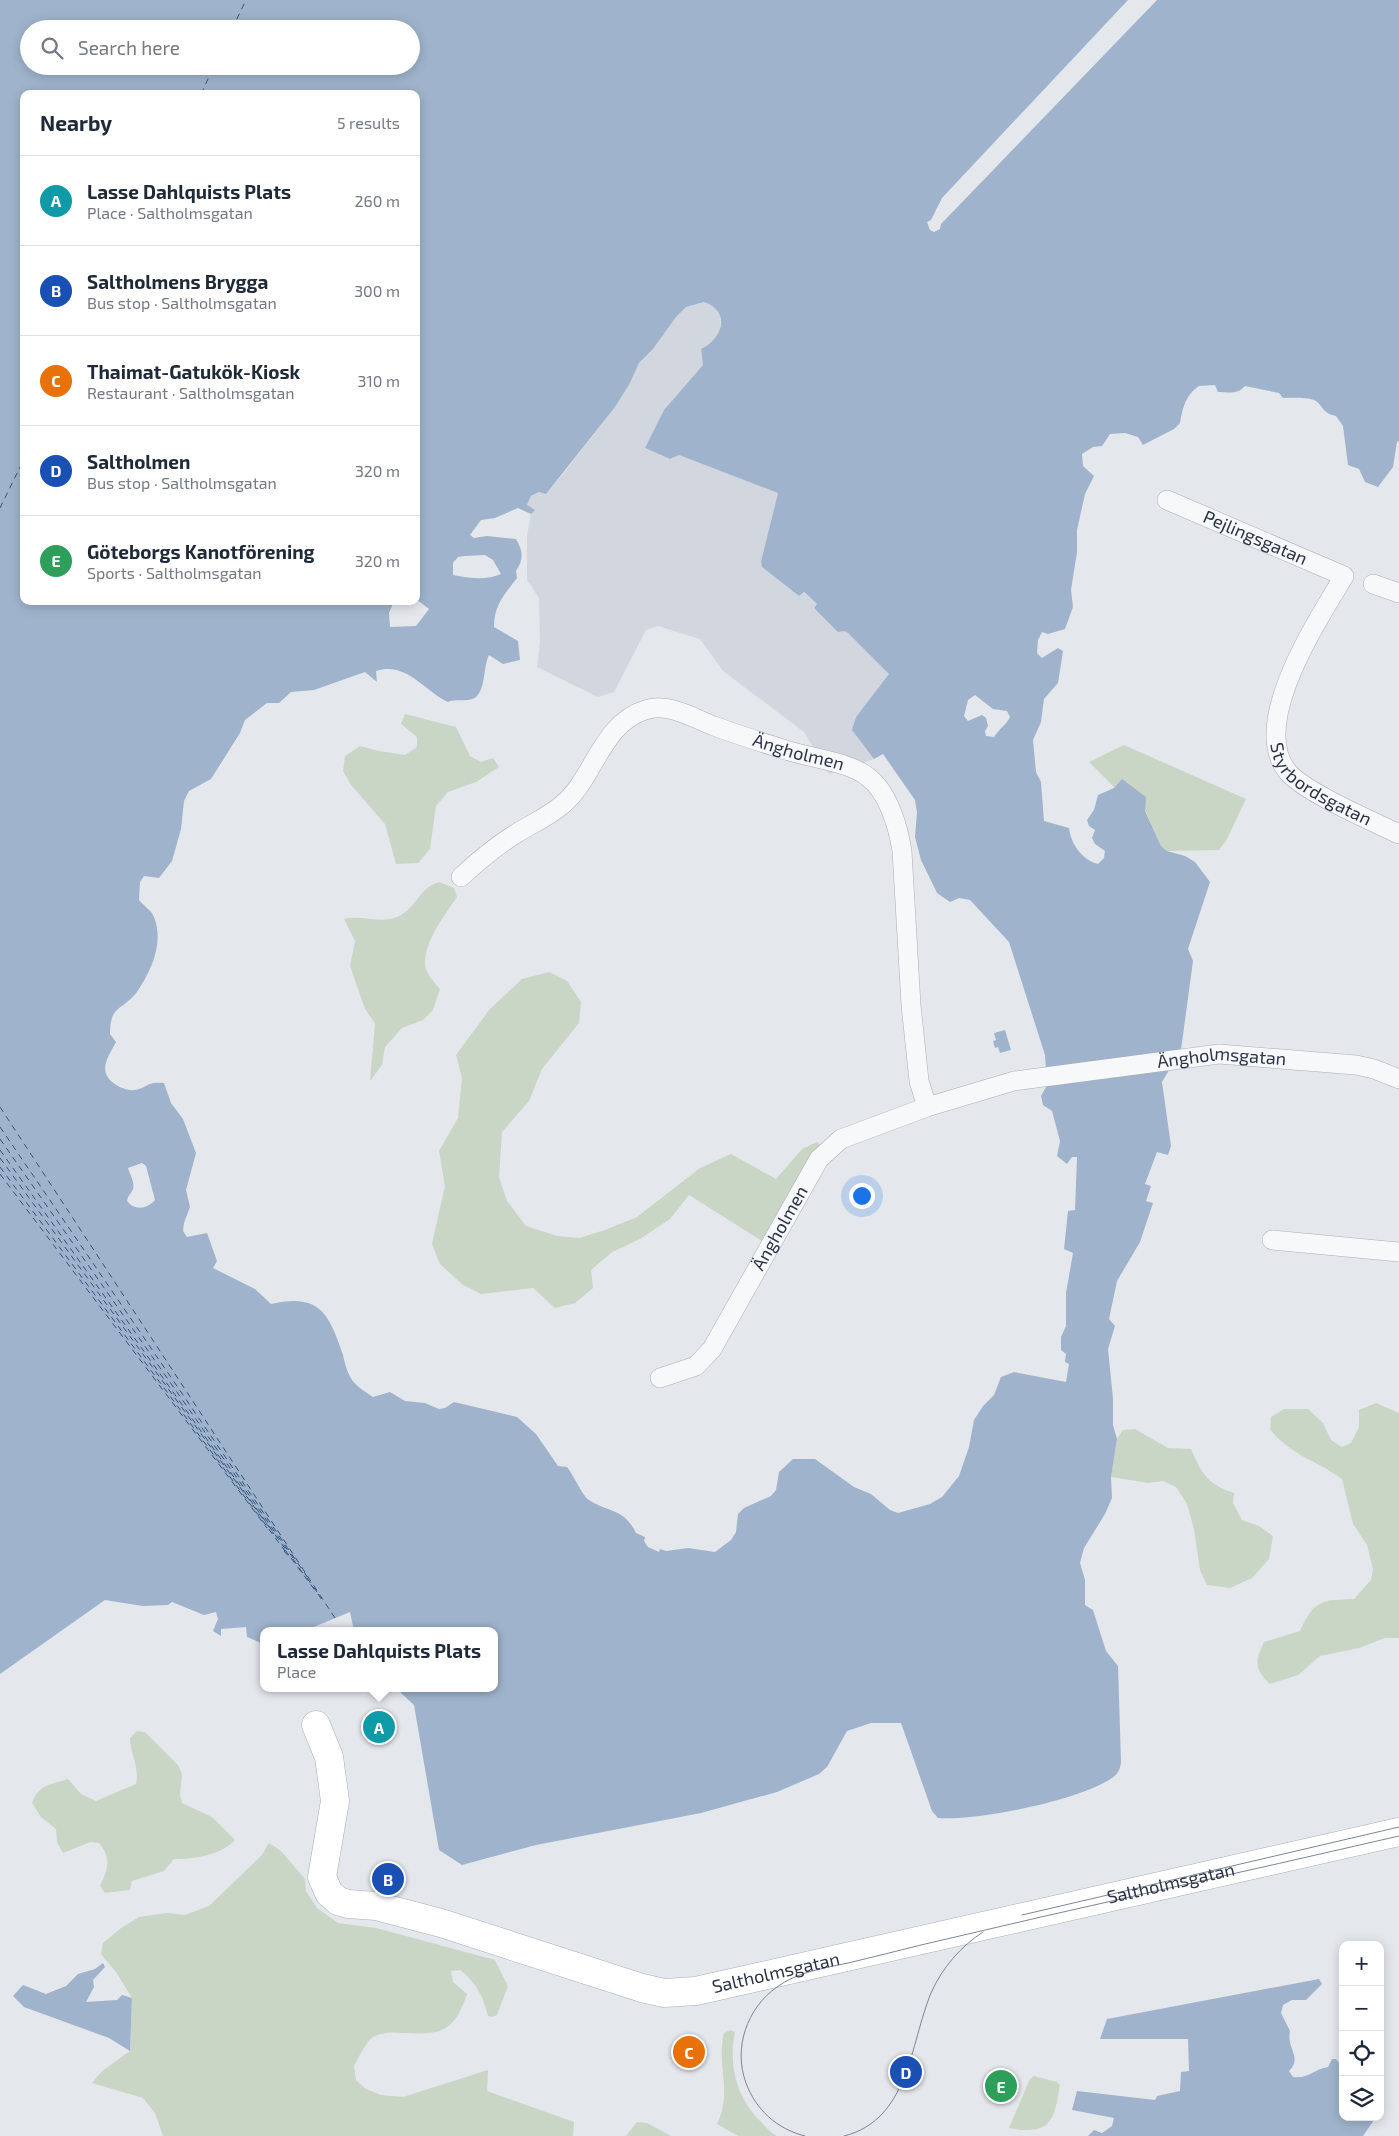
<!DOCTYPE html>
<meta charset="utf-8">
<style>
body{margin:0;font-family:"Exo 2",sans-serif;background:#f2f2f3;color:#1f2937}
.controls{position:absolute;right:15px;bottom:15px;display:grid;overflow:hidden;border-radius:10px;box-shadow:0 2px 12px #0003}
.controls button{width:45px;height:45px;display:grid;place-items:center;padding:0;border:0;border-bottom:1px solid #e0e1e3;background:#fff;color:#1f2937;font:25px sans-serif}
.you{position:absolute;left:861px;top:1195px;width:18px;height:18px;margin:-12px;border:4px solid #fff;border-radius:50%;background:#1a73e8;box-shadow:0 0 0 8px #1a73e833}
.badge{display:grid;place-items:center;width:32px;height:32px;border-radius:50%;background:#1a73e8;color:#fff;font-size:16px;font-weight:700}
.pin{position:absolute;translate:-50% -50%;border:2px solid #fff;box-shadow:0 1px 5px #0006}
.popup{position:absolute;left:260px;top:1627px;width:238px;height:65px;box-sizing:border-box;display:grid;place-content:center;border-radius:10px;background:#fff;filter:drop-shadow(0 1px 4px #0005);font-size:16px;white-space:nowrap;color:#747a83}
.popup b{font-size:19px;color:#1f2937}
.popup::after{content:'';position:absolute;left:50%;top:100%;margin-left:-10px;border:10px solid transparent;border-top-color:#fff}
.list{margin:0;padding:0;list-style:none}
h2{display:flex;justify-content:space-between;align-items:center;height:65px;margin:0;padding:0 20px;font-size:21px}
h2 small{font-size:16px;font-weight:400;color:#747a83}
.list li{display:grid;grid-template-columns:32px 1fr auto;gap:15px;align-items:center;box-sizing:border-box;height:90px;padding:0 20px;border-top:1px solid #e0e1e3}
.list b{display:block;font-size:19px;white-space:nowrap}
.list p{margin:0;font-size:16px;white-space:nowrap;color:#747a83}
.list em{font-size:16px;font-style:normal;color:#747a83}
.icon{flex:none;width:28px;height:28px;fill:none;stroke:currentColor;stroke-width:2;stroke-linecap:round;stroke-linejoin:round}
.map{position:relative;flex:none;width:1399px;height:2136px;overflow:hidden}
.search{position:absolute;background:#fff;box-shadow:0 2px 12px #0003;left:20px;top:20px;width:400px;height:55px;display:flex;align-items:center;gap:12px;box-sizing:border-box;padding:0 18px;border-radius:28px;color:#747a83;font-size:19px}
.panel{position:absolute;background:#fff;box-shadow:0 2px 12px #0003;left:20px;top:90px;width:400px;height:515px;border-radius:10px}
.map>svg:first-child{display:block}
.built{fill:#d2d6de}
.green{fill:#c9d6c5}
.water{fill:#9fb4cc;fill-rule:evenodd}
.pier{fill:#e4e7ec}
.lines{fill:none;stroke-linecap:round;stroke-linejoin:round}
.ferry{stroke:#34527a;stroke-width:1;stroke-dasharray:6 5;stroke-linecap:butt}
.street-casing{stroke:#a9aeb7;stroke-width:20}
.secondary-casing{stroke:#a9aeb7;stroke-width:29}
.street{stroke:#f7f8fa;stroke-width:19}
.secondary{stroke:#fff;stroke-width:28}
.tram{stroke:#7d8696;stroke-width:1}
.labels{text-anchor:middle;stroke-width:4;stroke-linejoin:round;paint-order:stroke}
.street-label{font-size:18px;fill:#2b3445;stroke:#f4f6f9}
</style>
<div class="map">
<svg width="1399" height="2136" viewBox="0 0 1399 2136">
<rect width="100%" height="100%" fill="#e4e7ec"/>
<path class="built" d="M 704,302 L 718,309 L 721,314 L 720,330 L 710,345 L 701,349 L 703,365 L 664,410 L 645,448 L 670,459 L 679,455 L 778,493 L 761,561 L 762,567 L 799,596 L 803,592 L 817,604 L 814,608 L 848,633 L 890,674 L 856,717 L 855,721 L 868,750 L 874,759 L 829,774 L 804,732 L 723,671 L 700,639 L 658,626 L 646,630 L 614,692 L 598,697 L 537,667 L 540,642 L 539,598 L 527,580 L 527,536 L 531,514 L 534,510 L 527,505 L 531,496 L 539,492 L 546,494 L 562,475 L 615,407 L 630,383 L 639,363 L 653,349 L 676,317 L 686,307 Z"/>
<path class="green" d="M 405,714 L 456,727 L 470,756 L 481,762 L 493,758 L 499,767 L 476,782 L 448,792 L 436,806 L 430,849 L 418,863 L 396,864 L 385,824 L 351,785 L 343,771 L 345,756 L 360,746 L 379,751 L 405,755 L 417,747 L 417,737 L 401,724 Z
M 1124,745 L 1246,799 L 1226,841 L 1219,850 L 1167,851 L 1161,846 L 1145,810 L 1115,788 L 1089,762 Z
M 439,882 L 454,888 L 457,897 C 445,914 425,941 425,963 C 425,973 434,982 440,989 L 433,1010 L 423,1020 L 402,1028 L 385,1047 L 382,1065 L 370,1081 L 375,1023 L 365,1009 L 350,966 L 355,941 L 344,919 C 363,914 383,926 401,915 C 418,905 418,889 439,882 Z
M 549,972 L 567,981 L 581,1002 L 579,1023 L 542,1069 L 529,1101 L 502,1132 L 499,1177 L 507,1201 L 526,1226 L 557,1236 L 579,1238 L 605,1230 L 637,1217 L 700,1168 L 731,1154 L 776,1179 L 802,1149 L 817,1142 L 821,1146 L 765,1243 L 689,1195 L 670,1219 L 640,1239 L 612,1252 L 591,1270 L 593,1288 L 575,1303 L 555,1308 L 533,1288 L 481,1294 L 463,1285 L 440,1264 L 432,1244 L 445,1186 L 439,1151 L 458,1118 L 462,1078 L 456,1055 L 490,1009 L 522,979 Z
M 1376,1403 L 1399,1413 L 1399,1638 L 1385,1638 L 1359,1648 L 1320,1656 L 1298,1675 L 1270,1684 C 1254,1668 1255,1662 1264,1642 L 1300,1631 C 1314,1600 1322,1600 1354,1599 L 1371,1580 L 1373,1569 L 1367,1545 L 1353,1524 L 1342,1479 C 1318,1461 1288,1454 1270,1429 L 1271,1417 L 1284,1409 L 1308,1409 L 1323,1423 L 1331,1440 L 1342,1447 L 1351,1443 L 1359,1427 L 1359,1410 Z
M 1135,1429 L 1168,1448 L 1191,1449 C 1202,1474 1207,1484 1234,1493 L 1233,1503 L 1242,1520 L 1259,1526 L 1273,1536 L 1269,1559 L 1252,1578 L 1230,1588 L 1207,1585 L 1200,1570 L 1194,1529 L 1187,1504 L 1176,1487 L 1163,1481 L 1148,1483 L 1111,1477 L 1117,1439 L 1123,1430 Z
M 137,1731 L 145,1732 L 178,1765 L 182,1774 L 180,1795 L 182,1803 L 212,1817 L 235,1840 C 223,1854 192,1860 174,1859 L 164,1871 L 132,1881 L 130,1890 L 105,1893 L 100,1886 C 108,1868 112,1859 99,1843 L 90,1842 L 63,1853 L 57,1842 L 56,1829 L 41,1817 L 32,1803 C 39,1784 50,1785 68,1779 L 81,1794 L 96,1801 L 136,1784 C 140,1767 130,1754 130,1738 Z
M 269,1843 L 281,1851 L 305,1879 L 306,1891 L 317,1908 L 338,1923 L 376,1928 L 495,1960 L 508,1986 L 497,2015 L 492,2017 L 488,2016 C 483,1996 476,1982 460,1970 L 451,1971 L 453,1982 L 467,1994 C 454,2032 442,2035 403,2033 C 393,2032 382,2032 373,2037 C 365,2043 359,2057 354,2066 L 356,2080 L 366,2089 L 381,2095 L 403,2097 L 488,2070 L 487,2091 L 574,2122 L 573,2136 L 163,2136 L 155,2113 L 143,2098 L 92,2083 L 102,2071 L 130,2051 L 132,1998 L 116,1972 L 101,1954 L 103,1943 L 121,1928 L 139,1917 L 167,1913 L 185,1915 L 209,1906 L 262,1855 Z
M 730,2030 L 735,2032 C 728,2066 737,2099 762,2123 C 767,2128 771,2133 777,2136 L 738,2136 L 717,2124 C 733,2090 716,2067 724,2033 Z
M 1034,2076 L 1057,2082 L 1060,2085 C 1054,2120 1052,2136 1009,2128 L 1030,2079 Z
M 637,2122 L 647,2123 L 671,2136 L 626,2136 Z"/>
<path class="water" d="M 0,0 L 1399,0 L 1399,441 L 1397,442 L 1393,467 L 1378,487 L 1365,482 L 1359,469 L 1348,465 L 1343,426 L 1336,416 C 1321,413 1322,403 1314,400 C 1304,397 1293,398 1283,398 L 1279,393 L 1245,386 C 1237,395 1229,392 1218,392 L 1215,385 L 1199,386 C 1186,394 1182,409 1180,423 L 1174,429 L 1143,445 L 1138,437 L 1125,433 L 1110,434 L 1102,446 L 1093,447 L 1082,454 L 1083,466 L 1094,476 L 1085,494 L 1077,530 L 1077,552 L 1071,590 L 1073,607 L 1065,629 L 1048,634 L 1042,632 L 1038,640 L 1037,653 L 1042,658 L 1058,648 L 1063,651 L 1058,683 L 1044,699 L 1041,722 L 1033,740 L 1036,772 L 1041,782 L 1044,821 L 1069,828 C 1071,844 1082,860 1098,864 L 1104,858 L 1105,851 L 1095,844 L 1092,838 L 1095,830 L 1089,826 L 1087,820 L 1094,810 L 1098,795 L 1114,788 L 1122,779 L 1146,797 L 1145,811 L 1161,846 L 1167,851 L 1185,856 L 1195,862 L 1210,882 L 1188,949 L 1193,961 L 1181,1050 L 1162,1082 L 1171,1146 L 1168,1155 L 1157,1152 L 1145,1184 L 1151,1186 L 1146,1201 L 1153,1203 L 1140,1242 L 1117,1281 L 1109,1319 L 1115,1326 L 1108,1349 L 1113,1399 L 1113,1425 L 1117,1439 L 1111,1477 L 1112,1498 L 1105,1514 L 1084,1548 L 1080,1563 L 1085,1580 L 1085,1605 L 1093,1610 L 1106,1651 L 1118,1666 L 1121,1762 C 1120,1769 1119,1773 1112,1778 C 1081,1800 977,1821 938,1818 L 932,1811 L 901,1723 L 871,1723 L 847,1731 L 827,1767 L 819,1774 L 777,1792 L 701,1813 L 536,1845 L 462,1865 L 439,1850 L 414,1705 L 401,1693 L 400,1688 L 494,1688 L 494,1631 L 354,1631 L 350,1612 L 304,1631 L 264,1631 L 264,1644 L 247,1637 L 246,1627 L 221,1629 L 221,1636 L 213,1631 L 218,1619 L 216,1612 L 204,1615 L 172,1602 L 168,1605 L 143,1606 L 105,1600 L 0,1674 ZM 29,29 L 411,29 L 411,66 L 29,66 ZM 24,94 L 416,94 L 416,599 L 429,609 L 416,626 L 390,627 L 389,613 L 394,601 L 24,601 ZM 704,302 C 732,312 722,339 701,349 L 703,365 L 664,410 L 645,448 L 670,459 L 679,455 L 778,493 L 761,561 L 762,567 L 799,596 L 804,592 L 817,604 L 814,608 L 838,632 L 844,631 L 848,633 L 889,674 L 856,717 L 852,730 L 874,759 L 883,754 L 915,800 L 917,812 L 915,837 L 921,860 L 937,893 L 950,902 L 959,898 L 970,900 L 1009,942 L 1045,1055 L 1047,1085 L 1041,1096 L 1043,1105 L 1052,1111 L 1060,1141 L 1057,1156 L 1067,1164 L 1072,1157 L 1077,1157 L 1075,1210 L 1068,1211 L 1064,1249 L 1073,1253 L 1066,1293 L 1066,1326 L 1061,1337 L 1061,1350 L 1066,1354 L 1065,1362 L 1069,1364 L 1066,1382 L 1014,1372 L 1001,1377 L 994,1395 L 983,1406 L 974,1420 L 969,1447 L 959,1476 L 942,1497 L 930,1504 L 898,1513 L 890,1510 L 871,1494 L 854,1487 L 815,1459 L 793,1459 L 779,1472 L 776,1490 L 771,1496 L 744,1508 L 738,1514 L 736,1532 L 731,1540 L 715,1552 L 688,1548 L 666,1551 L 660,1549 L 659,1552 L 648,1547 L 644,1541 L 645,1537 L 636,1533 C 624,1508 609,1513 589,1500 C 583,1497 573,1474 567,1467 L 558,1466 L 536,1434 L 517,1417 L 454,1402 L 445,1408 L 439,1409 L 425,1403 L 405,1401 L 390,1392 L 373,1397 C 366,1392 358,1388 352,1380 C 347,1372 345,1364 343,1355 C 329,1313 319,1293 271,1304 L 255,1289 L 213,1268 L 217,1261 L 207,1233 L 187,1237 L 183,1231 L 184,1223 L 190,1207 L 186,1190 L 196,1153 L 183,1119 L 171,1103 L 164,1083 C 146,1081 148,1088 134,1090 C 129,1091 122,1088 118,1086 C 96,1073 107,1059 116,1042 L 110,1034 C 110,1005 122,1011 137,992 C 152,970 164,942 154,917 C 152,911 143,905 139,900 L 140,882 L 144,876 L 159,878 L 172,861 L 181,829 L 184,801 L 189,791 L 211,779 L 240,733 L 245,720 L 267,703 L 279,703 L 291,692 L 314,690 L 365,672 L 377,682 L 376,671 C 406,661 423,690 448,702 C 456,698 469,703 476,697 C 486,688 483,667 489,655 L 503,664 L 520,660 L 518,641 L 494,627 C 494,605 504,595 517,578 L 516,571 C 524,559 523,551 516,539 L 487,536 L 474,538 L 470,535 L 481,520 L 495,518 L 518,508 L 531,514 L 535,510 L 527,505 L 531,496 L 539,492 L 546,494 L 615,407 L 630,383 L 639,363 L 653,349 L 676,317 L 686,307 ZM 485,555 L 493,560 L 501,574 C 485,581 469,578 453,575 L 453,563 L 458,557 L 465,556 ZM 975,695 L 993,709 L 1007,711 L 1010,717 C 1006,725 999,729 994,737 L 986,736 L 985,731 L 988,726 L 986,718 L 982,715 L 968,721 L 964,716 L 968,700 ZM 142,1163 L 146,1166 L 155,1200 C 147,1209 135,1211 127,1201 C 128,1195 131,1194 133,1189 C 135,1182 130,1175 128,1168 Z
M 1005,1030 L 1011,1050 L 1000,1053 L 998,1047 L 995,1048 L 993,1041 L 996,1040 L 994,1033 Z
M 103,1963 L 105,1967 L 93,1980 L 94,1987 L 86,2002 L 117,2000 L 122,1995 L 132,1998 L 130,2051 L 109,2038 L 24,2007 L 13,1996 L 23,1985 L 46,1994 L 66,1986 L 78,1974 L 95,1969 Z
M 1319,1979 L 1322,1984 L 1306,2000 L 1292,2000 L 1283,2005 L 1281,2013 L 1290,2031 C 1286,2049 1303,2057 1289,2071 L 1293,2077 C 1308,2079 1315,2069 1328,2067 L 1332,2059 L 1336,2059 L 1340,2064 L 1339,2071 L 1343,2073 L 1343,2117 L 1376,2117 L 1363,2136 L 1088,2136 L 1094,2130 L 1102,2133 L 1112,2126 L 1114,2118 L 1072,2110 L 1077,2091 L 1155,2100 L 1157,2096 L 1180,2091 L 1181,2072 L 1189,2071 L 1188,2039 L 1100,2039 L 1107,2019 Z"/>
<path class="pier" d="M 1128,0 L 1157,0 L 941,224 L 940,229 L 934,232 L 930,230 L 927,222 L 931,220 L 942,198 Z"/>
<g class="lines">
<path class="ferry" d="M 232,29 L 246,0
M 201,94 L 214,66
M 0,508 L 24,459
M 0,1107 L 335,1618
M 0,1127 L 308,1578
M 0,1139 L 293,1558
M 0,1150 L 286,1550
M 0,1158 L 274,1534
M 0,1167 L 285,1551
M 0,1174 L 267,1528
M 285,1550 L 292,1559
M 284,1551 L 291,1559
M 291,1558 L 317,1593
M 293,1559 L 306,1578
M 307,1578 L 319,1595
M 318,1594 L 324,1603"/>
<g class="street-casing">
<g id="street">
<path id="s1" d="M 1167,500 L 1344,576 C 1319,619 1249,722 1287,771 C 1304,792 1372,821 1399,834"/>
<path d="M 1373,584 L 1399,593"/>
<path id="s2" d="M 461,877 C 479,860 496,846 517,833 C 532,824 549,816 562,805 C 594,779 601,724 645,710 C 668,702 693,718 714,726 C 738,735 764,743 789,751 C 812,758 849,762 868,777 C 888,792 898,826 902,851 L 911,1005 L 919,1081 L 927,1107"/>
<path d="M 1272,1240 L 1399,1252"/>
<path id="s3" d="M 660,1378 L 696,1366 L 712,1349 L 819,1159 L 841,1139 L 927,1107 L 1014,1081 L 1219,1054 L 1356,1065 L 1374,1069 L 1399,1079"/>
</g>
</g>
<g class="secondary-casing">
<g id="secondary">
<path id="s4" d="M 316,1725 L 329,1757 L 335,1801 L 322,1877 L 329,1893 L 338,1901 L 348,1904 L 376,1906 L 441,1923 L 642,1988 L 664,1993 L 696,1991 L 1399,1832"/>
</g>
</g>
<use href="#street" class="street"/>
<use href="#secondary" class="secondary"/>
<path class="tram" d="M 1022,1915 L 1399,1827
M 805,2136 C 777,2129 756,2110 746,2083 C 733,2048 747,2008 777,1987 C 797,1972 825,1968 848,1963 C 873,1957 897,1951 921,1945 C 1080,1907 1240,1873 1399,1836
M 844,2136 C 909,2120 910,2044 931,1993 C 942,1968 961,1946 983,1932"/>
</g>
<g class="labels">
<g class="street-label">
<text dy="6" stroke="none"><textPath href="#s1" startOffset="96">Pejlingsgatan</textPath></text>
<text dy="6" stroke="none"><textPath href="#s2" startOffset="414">Ängholmen</textPath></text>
<text dy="6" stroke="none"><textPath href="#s1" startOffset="439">Styrbordsgatan</textPath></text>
<text dy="6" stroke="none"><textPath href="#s3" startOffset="701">Ängholmsgatan</textPath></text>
<text dy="6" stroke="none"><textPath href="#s3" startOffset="200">Ängholmen</textPath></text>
<text dy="6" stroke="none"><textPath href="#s4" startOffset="1044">Saltholmsgatan</textPath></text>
<text dy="6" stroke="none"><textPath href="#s4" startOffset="639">Saltholmsgatan</textPath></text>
</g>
</g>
</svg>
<div class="controls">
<button>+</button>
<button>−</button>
<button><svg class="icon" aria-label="locate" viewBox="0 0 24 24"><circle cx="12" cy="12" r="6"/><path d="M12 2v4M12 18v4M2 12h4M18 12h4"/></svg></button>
<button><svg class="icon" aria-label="layers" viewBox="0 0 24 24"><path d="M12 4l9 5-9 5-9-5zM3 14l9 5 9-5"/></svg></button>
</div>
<div class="you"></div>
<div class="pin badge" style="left:379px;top:1727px;background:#0f9aa8">A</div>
<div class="popup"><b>Lasse Dahlquists Plats</b>Place</div>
<div class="pin badge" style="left:388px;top:1879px;background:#1a4fb4">B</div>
<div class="pin badge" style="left:689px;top:2052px;background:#e8710a">C</div>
<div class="pin badge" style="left:906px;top:2072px;background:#1a4fb4">D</div>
<div class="pin badge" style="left:1001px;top:2086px;background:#2e9e5b">E</div>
<div class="search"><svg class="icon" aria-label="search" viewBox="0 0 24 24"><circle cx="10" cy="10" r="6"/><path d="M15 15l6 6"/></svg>Search here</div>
<section class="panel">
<h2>Nearby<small>5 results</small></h2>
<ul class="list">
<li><span class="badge" style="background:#0f9aa8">A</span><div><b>Lasse Dahlquists Plats</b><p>Place · Saltholmsgatan</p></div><em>260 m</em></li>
<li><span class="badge" style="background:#1a4fb4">B</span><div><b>Saltholmens Brygga</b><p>Bus stop · Saltholmsgatan</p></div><em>300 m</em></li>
<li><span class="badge" style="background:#e8710a">C</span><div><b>Thaimat-Gatukök-Kiosk</b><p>Restaurant · Saltholmsgatan</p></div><em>310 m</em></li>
<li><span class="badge" style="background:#1a4fb4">D</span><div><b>Saltholmen</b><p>Bus stop · Saltholmsgatan</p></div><em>320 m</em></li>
<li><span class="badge" style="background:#2e9e5b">E</span><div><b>Göteborgs Kanotförening</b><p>Sports · Saltholmsgatan</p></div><em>320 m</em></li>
</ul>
</section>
</div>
